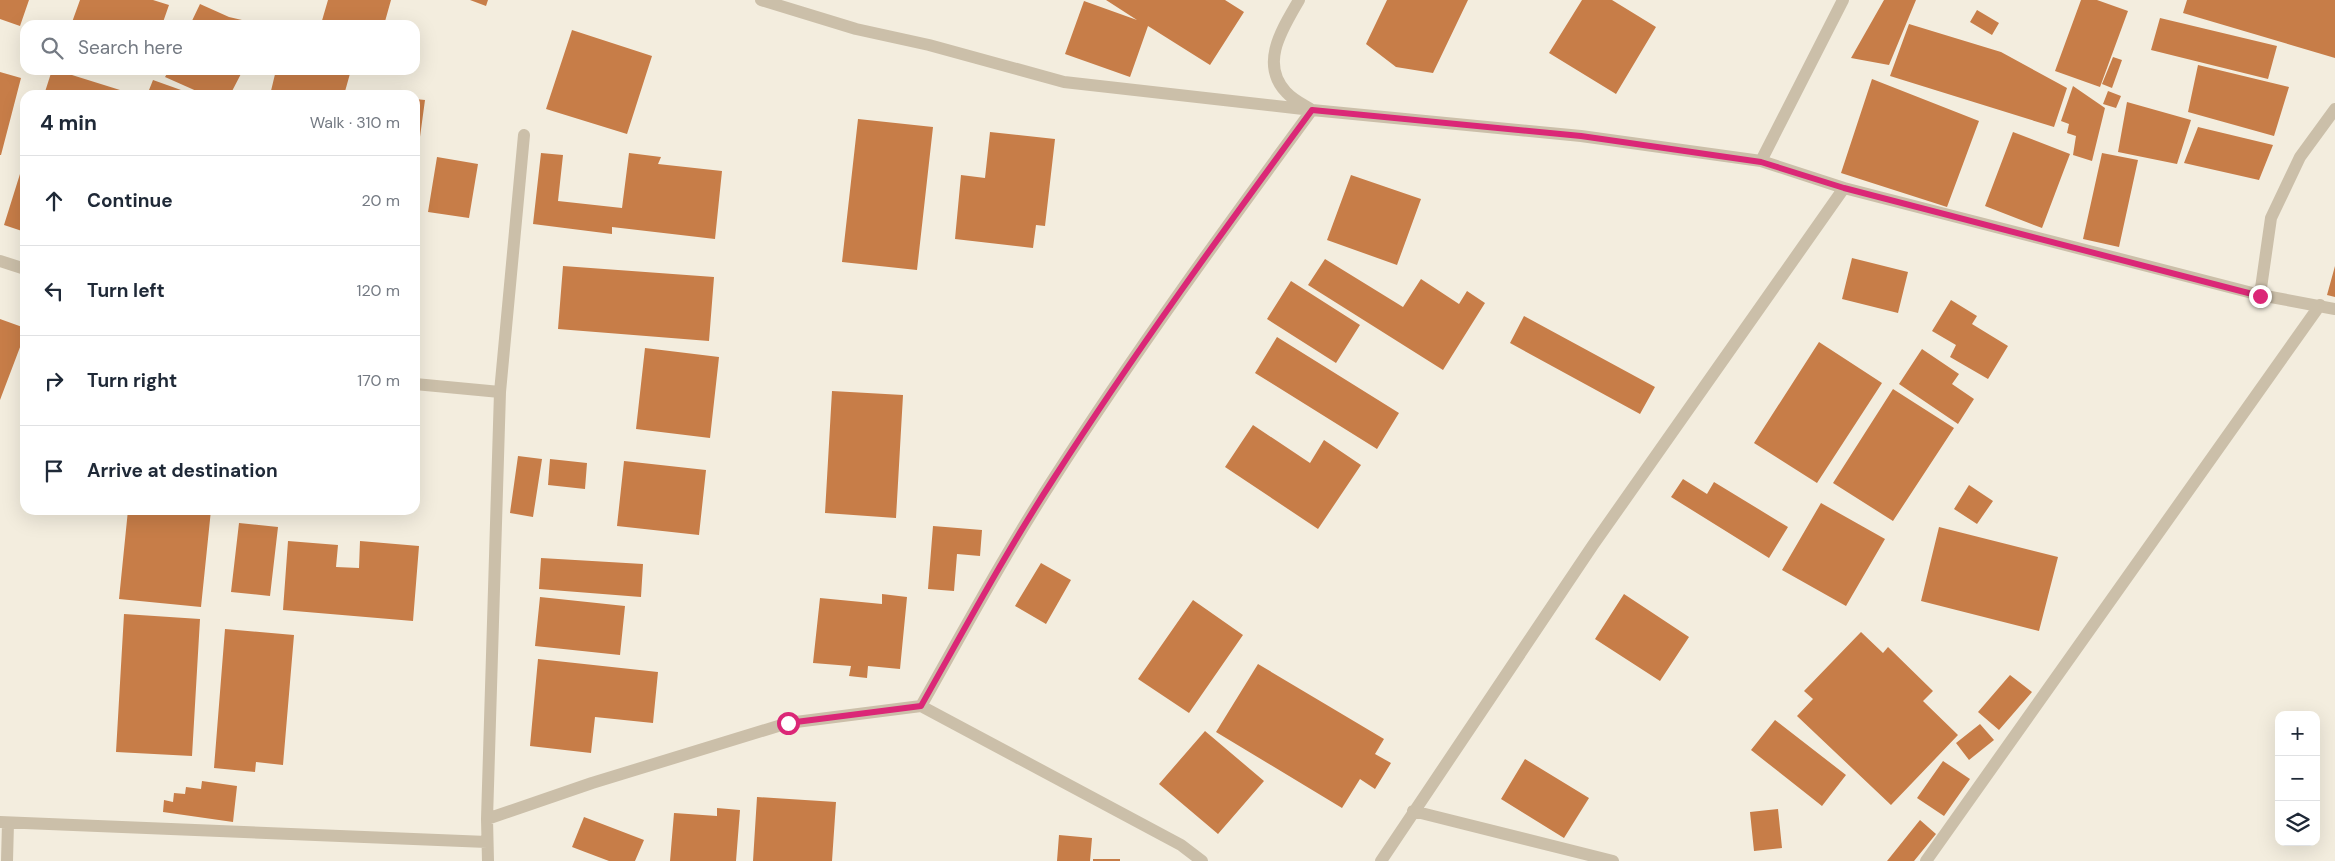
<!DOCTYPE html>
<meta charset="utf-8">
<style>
body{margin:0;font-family:"DM Sans",sans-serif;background:#f2f2f3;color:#1f2937}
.controls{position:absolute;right:15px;bottom:15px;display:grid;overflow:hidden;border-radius:10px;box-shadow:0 5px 20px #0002}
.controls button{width:45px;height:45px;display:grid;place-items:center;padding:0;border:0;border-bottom:1px solid #e0e1e3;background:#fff;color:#1f2937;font:25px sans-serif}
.stop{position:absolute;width:15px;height:15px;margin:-11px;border:4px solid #db2777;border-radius:50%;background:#fff}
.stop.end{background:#db2777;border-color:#fff;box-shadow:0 1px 5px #0008}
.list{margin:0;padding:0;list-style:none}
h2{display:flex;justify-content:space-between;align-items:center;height:65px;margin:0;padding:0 20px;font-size:21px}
h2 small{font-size:16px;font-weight:400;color:#747a83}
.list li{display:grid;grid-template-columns:32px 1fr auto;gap:15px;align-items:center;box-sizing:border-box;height:90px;padding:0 20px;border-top:1px solid #e0e1e3}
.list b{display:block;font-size:19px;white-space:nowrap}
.list em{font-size:16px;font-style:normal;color:#747a83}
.icon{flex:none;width:28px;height:28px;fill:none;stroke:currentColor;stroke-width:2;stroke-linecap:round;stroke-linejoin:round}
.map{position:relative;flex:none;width:2335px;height:861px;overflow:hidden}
.search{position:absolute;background:#fff;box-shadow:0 5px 20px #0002;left:20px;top:20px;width:400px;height:55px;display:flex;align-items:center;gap:12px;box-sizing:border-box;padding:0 18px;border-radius:15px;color:#747a83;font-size:19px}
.panel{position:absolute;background:#fff;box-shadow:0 5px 20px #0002;left:20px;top:90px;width:400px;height:425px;border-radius:15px}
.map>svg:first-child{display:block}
.building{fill:#c77d48}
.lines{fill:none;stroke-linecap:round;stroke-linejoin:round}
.minor{stroke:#cbbfa9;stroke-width:12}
.route{stroke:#db2777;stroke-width:6}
</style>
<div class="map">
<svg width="2335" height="861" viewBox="0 0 2335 861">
<rect width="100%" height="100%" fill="#f3edde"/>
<path class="building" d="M 0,0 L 29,0 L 20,26 L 0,19 Z
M 80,0 L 153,0 L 169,5 L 162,25 L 71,25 Z
M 328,0 L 391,0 L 384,25 L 326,25 L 321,24 Z
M 470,0 L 488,0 L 486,6 Z
M 1106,0 L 1225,0 L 1244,12 L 1210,65 L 1148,26 L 1130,77 L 1065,54 L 1084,1 L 1137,20 Z
M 1387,0 L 1468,0 L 1433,73 L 1396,67 L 1366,44 Z
M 1582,0 L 1612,0 L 1656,27 L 1616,94 L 1549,53 Z
M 1884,0 L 1916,0 L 1889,65 L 1851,58 Z
M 2081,0 L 2097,0 L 2128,11 L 2100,87 L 2055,71 Z
M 2187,0 L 2335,0 L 2335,58 L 2183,13 Z
M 200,4 L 229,17 L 263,25 L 190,25 Z
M 1977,10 L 1999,23 L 1992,35 L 1970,22 Z
M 2160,18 L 2277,46 L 2268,79 L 2151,50 Z
M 1909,24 L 2001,52 L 2067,88 L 2054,127 L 1890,76 Z
M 572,30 L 652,56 L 627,134 L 546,109 Z
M 2113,57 L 2122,60 L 2112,88 L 2102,84 Z
M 2198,65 L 2289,87 L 2274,136 L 2188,112 Z
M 52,70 L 56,70 L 136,95 L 44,95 Z
M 169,70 L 243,70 L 230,95 L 201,93 L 165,77 Z
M 276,70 L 351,70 L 344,95 L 270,95 Z
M 0,72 L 21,78 L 1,155 L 0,155 Z
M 1872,79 L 1979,121 L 1947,207 L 1841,173 Z
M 153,80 L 195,95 L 147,95 Z
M 2073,86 L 2105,108 L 2092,161 L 2073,155 L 2076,136 L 2067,133 L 2069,124 L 2061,121 Z
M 2108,91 L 2121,96 L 2116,108 L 2103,104 Z
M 415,99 L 425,100 L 417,159 L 415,159 Z
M 2127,102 L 2191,120 L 2177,164 L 2118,152 Z
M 858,119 L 933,127 L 917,270 L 842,262 Z
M 2198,127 L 2273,145 L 2259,180 L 2184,163 Z
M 990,132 L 1055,139 L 1045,226 L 1036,225 L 1033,248 L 955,239 L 961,175 L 985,178 Z
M 2013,132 L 2070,154 L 2042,228 L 1985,206 Z
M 541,153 L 563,155 L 558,201 L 622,208 L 629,153 L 661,157 L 658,164 L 722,171 L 715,239 L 612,227 L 612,234 L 533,224 Z
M 2102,153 L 2138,160 L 2119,247 L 2083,239 Z
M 437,157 L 478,164 L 469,218 L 428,212 Z
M 25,158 L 25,232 L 4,225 Z
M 1351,175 L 1421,199 L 1397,265 L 1327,240 Z
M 1852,258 L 1908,272 L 1898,313 L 1842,299 Z
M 1325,259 L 1403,307 L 1421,279 L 1459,304 L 1467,291 L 1485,303 L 1443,370 L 1308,285 Z
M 563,266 L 714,277 L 709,341 L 558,329 Z
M 2335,266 L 2335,297 L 2327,295 Z
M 1291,281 L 1360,325 L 1336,363 L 1267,319 Z
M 1951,300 L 1977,316 L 1972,324 L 2008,346 L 1988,379 L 1950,357 L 1956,345 L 1932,331 Z
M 1524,316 L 1655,387 L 1640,414 L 1510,343 Z
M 0,319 L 25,328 L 25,334 L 0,400 Z
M 1277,337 L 1399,413 L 1377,449 L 1255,373 Z
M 1819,342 L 1882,383 L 1817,483 L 1754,443 Z
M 645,348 L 719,357 L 710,438 L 636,429 Z
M 1922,349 L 1959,374 L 1952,384 L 1974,399 L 1958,424 L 1899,384 Z
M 1893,389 L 1954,428 L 1893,521 L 1833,483 Z
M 832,391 L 903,395 L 896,518 L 825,513 Z
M 1253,425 L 1310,463 L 1324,440 L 1361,465 L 1318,529 L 1225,467 Z
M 518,456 L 542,459 L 533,517 L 510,513 Z
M 550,459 L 587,463 L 585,489 L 548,485 Z
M 624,461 L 706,470 L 699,535 L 617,526 Z
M 1683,479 L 1707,494 L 1714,482 L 1788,527 L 1769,558 L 1671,497 Z
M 1969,485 L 1993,501 L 1977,524 L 1954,509 Z
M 1821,503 L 1885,539 L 1846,606 L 1782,570 Z
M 128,510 L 211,510 L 201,607 L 119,599 Z
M 239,523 L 278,527 L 270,596 L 231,592 Z
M 933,526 L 982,530 L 980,556 L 957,554 L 954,591 L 928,589 Z
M 1939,527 L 2058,557 L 2039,631 L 1921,601 Z
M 288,541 L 338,545 L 336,567 L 359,568 L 360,541 L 419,546 L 413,621 L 283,610 Z
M 541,558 L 643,564 L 641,597 L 539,589 Z
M 1041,563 L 1071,580 L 1046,624 L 1015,606 Z
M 882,594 L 907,597 L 900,669 L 868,666 L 867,678 L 849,676 L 851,666 L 813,663 L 820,598 L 882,604 Z
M 1624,594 L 1689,637 L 1660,681 L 1595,639 Z
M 540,597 L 625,606 L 620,655 L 535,646 Z
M 1193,600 L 1243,635 L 1189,713 L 1138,679 Z
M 124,614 L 200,619 L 192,756 L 116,752 Z
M 225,629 L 294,635 L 283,765 L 256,762 L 255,772 L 214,768 Z
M 1861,632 L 1883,653 L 1888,647 L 1933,691 L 1923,701 L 1958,735 L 1891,805 L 1797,716 L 1813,699 L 1804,691 Z
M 538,659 L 658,672 L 653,723 L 595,717 L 591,753 L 530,746 Z
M 1258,664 L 1384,739 L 1375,754 L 1391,763 L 1375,789 L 1360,779 L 1342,808 L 1216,732 Z
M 2010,675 L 2032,692 L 1999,730 L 1978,712 Z
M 1775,720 L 1846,775 L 1822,806 L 1751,750 Z
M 1980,724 L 1994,740 L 1969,760 L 1956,743 Z
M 1205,731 L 1264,781 L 1218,834 L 1159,784 Z
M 1525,759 L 1589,798 L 1564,838 L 1501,799 Z
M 1943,761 L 1970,779 L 1944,816 L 1917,798 Z
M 202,781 L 237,786 L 233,822 L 163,812 L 164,800 L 173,802 L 174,793 L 185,794 L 186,787 L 201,789 Z
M 757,797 L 836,802 L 832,861 L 753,861 Z
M 717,808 L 740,810 L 736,861 L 670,861 L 674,813 L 717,816 Z
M 1778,809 L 1782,848 L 1754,851 L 1750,812 Z
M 584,817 L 644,840 L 635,861 L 609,861 L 572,847 Z
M 1920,820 L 1936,834 L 1914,861 L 1887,861 Z
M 1059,835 L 1092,838 L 1090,861 L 1057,861 Z
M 1093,859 L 1120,859 L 1120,861 L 1093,861 Z"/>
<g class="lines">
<path class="minor" d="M 761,0 L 856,29 L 929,45 L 1064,82 L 1312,110 L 1581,136 L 1761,161 L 1844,188 L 2260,295 L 2335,309
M 1761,161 L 1843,0
M 0,261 L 25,269
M 2260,295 L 2271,218 L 2300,157 L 2335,109
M 415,384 L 500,392
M 921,706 C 964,630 1006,552 1054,478 C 1135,352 1223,231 1312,110 C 1304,105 1293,100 1286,92 C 1259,63 1283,28 1299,0
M 1413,811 L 1613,861
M 487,819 L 592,783 L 788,723 L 921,706 L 1181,845 L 1202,861
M 0,822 L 487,842
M 7,861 L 8,823
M 488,861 L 487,819 L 500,392 L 524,135
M 1381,861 L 1593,545 L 1844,188
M 1926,861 L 2320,305"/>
</g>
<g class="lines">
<path class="route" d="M 788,723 L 921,706 C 964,630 1006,552 1054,478 C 1135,352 1223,231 1312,110 L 1581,136 L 1761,162 L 1844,188 L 2260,296"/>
</g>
</svg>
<div class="controls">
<button>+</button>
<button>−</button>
<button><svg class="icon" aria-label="layers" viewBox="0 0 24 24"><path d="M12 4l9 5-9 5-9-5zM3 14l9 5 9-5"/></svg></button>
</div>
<div class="stop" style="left:788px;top:723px"></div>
<div class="stop end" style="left:2260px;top:296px"></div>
<div class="search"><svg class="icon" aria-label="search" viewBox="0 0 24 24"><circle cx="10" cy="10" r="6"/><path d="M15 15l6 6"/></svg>Search here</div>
<section class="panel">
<h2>4 min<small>Walk · 310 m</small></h2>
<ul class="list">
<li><svg class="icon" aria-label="ahead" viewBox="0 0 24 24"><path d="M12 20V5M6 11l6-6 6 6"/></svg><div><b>Continue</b></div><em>20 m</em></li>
<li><svg class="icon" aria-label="left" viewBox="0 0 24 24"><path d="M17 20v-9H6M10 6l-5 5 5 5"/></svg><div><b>Turn left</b></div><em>120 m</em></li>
<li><svg class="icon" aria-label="right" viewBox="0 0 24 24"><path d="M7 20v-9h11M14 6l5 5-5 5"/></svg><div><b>Turn right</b></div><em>170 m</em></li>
<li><svg class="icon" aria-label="arrive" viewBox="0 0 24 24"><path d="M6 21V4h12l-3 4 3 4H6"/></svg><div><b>Arrive at destination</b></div></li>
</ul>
</section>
</div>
